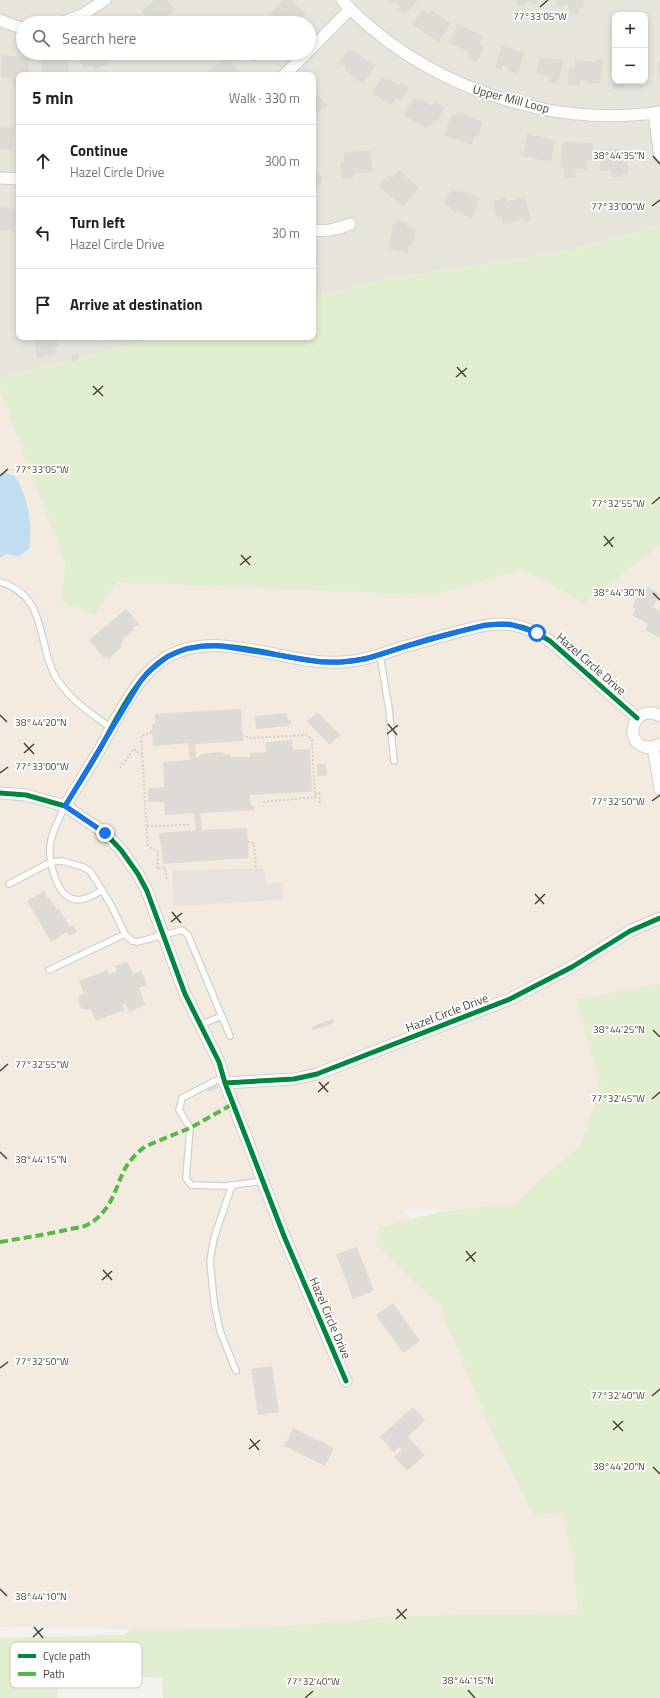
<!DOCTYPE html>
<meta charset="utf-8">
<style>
body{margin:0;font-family:"Titillium Web",sans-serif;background:#f2f2f2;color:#222}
.controls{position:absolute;right:12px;top:12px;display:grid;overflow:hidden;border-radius:8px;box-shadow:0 2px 6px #0003}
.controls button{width:36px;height:36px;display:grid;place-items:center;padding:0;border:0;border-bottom:1px solid #e0e0e0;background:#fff;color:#222;font:20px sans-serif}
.stop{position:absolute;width:12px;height:12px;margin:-9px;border:3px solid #1a73e8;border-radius:50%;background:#fff}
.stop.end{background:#1a73e8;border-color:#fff;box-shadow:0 1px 4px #0008}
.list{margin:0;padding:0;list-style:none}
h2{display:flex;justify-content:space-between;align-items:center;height:52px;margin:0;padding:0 16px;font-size:17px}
h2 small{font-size:13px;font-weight:400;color:#767676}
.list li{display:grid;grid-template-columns:26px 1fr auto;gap:12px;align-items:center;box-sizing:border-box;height:72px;padding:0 16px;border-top:1px solid #e0e0e0}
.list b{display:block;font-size:15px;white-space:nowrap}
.list p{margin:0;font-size:13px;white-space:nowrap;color:#767676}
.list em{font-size:13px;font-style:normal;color:#767676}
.icon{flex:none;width:22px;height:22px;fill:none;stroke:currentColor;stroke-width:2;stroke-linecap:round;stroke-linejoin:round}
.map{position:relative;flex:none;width:660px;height:1698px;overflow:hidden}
.search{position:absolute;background:#fff;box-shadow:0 2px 6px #0003;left:16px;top:16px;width:300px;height:44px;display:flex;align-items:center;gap:10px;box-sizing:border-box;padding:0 14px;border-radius:22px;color:#767676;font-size:15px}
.panel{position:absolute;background:#fff;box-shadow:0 2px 6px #0003;left:16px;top:72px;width:300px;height:268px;border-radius:8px}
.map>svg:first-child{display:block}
.residential{fill:#e7e4dc;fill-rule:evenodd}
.commercial{fill:#f3ebdf}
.green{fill:#e1eecf}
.parking{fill:#e6e3df}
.water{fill:#c0ddf1}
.building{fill:#dedbd6}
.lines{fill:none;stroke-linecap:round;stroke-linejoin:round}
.lane-casing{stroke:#d2d0cb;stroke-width:8}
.street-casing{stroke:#d2d0cb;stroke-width:13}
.path{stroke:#d3d2cc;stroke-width:2;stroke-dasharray:2 2;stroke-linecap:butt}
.lane{stroke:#fdfdfc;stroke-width:5.5}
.street{stroke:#fdfdfc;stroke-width:11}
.quiet{stroke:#58b947;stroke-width:4;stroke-dasharray:8 4;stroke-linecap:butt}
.cycleway-casing{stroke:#fff;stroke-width:8}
.cycleway{stroke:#00873e;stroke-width:5}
.route{stroke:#1a73e8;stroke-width:5}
.ticks{fill:none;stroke:#4b4439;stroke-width:1.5}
.labels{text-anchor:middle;stroke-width:3.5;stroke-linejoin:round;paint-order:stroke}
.street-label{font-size:12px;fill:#4b4439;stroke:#fff}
.key{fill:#fff;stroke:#c9c7c4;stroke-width:1}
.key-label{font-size:11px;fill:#4b4439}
.ticks-label{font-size:10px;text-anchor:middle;fill:#4b4439;stroke:#fff;stroke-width:3.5;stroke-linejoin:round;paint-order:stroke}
</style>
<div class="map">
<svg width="660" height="1698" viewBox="0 0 660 1698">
<rect width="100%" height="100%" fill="#f4f2ee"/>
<path class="residential" d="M 0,0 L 660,0 L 660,225 L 567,251 L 387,279 L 313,298 L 313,75 L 19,75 L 19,337 L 161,337 L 0,378 ZM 615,15 L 645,15 L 645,81 L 615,81 ZM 23,23 L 309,23 L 309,53 L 23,53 Z"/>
<path class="commercial" d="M 0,390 L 65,563 L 62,602 L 95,614 L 117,582 L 435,595 L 523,569 L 584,603 L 660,546 L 660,1131 L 532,1210 L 404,1210 L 468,1285 L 626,1636 L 0,1627 Z"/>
<path class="green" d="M 660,225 L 660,546 L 584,603 L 523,569 L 435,595 L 117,582 L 95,615 L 62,602 L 65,563 L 0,390 L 0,378 L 161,337 L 313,337 L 313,298 L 387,279 L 567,251 Z
M 660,984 L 660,1698 L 163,1698 L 162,1677 L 58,1680 L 57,1698 L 0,1698 L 0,1638 L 124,1635 L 131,1629 L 267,1628 L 404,1616 L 578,1614 L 574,1561 L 561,1512 L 533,1515 L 491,1429 L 439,1305 L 377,1246 L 379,1227 L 439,1212 L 515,1204 L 546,1174 L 579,1147 L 601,1089 L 576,1000 Z"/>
<path class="parking" d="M 264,868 L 266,884 L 283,883 L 282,900 L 174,906 L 172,871 Z"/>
<path class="water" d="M 3,472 L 15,476 C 28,497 33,525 29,549 L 19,556 L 6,554 L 0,558 L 0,473 Z"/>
<path class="building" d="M 154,0 L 167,0 L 175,10 L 167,17 L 171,22 L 169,23 L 151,23 L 141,11 Z
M 283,0 L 291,0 L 306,14 L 300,20 L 298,18 L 294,22 L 295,23 L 279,23 L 270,14 Z
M 386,0 L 418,0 L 404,16 L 397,10 L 400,7 L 394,1 L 391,4 Z
M 515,0 L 539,0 L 537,4 L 528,2 L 526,7 L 517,5 L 518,1 Z
M 556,0 L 583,0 L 584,7 L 578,8 L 579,14 L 569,15 L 568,5 L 558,7 Z
M 422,9 L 429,13 L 431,10 L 451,23 L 439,42 L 412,25 Z
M 458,24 L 483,36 L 479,45 L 484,47 L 477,62 L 466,57 L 469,52 L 449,43 Z
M 501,46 L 524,52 L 518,74 L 508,71 L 509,67 L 503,65 L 502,70 L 495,68 Z
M 349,49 L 376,65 L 363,84 L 344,70 L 346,68 L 339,63 Z
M 56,53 L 65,53 L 70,75 L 43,75 L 40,56 Z
M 77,53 L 104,53 L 108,64 L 94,69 L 93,65 L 83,69 Z
M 246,53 L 261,53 L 263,55 L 254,63 Z
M 2,55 L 29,58 L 28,75 L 19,75 L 19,84 L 13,84 L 13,78 L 1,78 Z
M 228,57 L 241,75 L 212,75 L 208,71 Z
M 539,57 L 564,60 L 558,84 L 548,81 L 549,77 L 536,73 Z
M 575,60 L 594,62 L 594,60 L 603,60 L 600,83 L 586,84 L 587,82 L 580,81 L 580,86 L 568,85 L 569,68 L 575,68 Z
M 657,62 L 660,62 L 660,76 L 659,76 Z
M 612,64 L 615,64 L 615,81 L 639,81 L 639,82 L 624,84 L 624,88 L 613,89 Z
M 382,77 L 388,80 L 389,78 L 399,85 L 400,83 L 409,88 L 401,101 L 396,98 L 392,105 L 372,93 Z
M 314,91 L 327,105 L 313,117 L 313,92 Z
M 414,97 L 420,100 L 421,98 L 432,106 L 434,102 L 445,107 L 438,121 L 434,120 L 429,129 L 404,116 Z
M 458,112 L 483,122 L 478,137 L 475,136 L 471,145 L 444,135 L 452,114 L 456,115 Z
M 0,126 L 14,128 L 12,150 L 0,149 Z
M 527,134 L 555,140 L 551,162 L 522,156 L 522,151 L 524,152 Z
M 562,142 L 593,143 L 592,160 L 587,160 L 587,169 L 576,169 L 575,178 L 564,178 L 565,168 L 561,168 Z
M 600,149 L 627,150 L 628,174 L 622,174 L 622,177 L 611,177 L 611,170 L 600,171 Z
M 370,150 L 373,172 L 353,174 L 353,178 L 342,179 L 340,163 L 344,162 L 344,153 Z
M 313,170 L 324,178 L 313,193 Z
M 399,170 L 419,188 L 403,207 L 378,186 L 388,175 L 392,178 Z
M 451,189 L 462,193 L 463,191 L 480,198 L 471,219 L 450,209 L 451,207 L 444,204 Z
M 505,198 L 507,202 L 518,198 L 519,199 L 525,198 L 531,221 L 522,223 L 522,220 L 503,224 L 501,216 L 497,217 L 493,201 Z
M 0,207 L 16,209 L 14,231 L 0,230 Z
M 395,220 L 407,223 L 407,226 L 416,228 L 413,246 L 409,246 L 408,253 L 389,249 L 393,224 L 394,224 Z
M 313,256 L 318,259 L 313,268 Z
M 32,337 L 56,337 L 58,346 L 55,347 L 56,354 L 37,358 L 34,339 L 32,340 Z
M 78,353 L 79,359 L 72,361 L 71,355 Z
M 648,587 L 660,594 L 653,607 L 660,611 L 660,638 L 645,630 L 648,624 L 632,615 L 636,609 L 632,607 L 638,595 L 642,598 Z
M 126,609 L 139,624 L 133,628 L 134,630 L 122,640 L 124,642 L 120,645 L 122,647 L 108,659 L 106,656 L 104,658 L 89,640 Z
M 241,709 L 243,741 L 195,744 L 196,757 L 198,757 L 201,754 L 222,752 L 225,755 L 230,754 L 230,757 L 250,757 L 250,753 L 266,752 L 265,742 L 292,740 L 293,750 L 310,749 L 312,792 L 250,795 L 251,806 L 255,806 L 255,810 L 200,813 L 202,830 L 247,828 L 249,858 L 163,864 L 159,833 L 196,830 L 194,813 L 165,815 L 164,802 L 148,802 L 148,788 L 164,787 L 163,762 L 190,760 L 188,743 L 153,746 L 152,724 L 155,724 L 155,714 Z
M 317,712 L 340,735 L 330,745 L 307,722 Z
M 287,713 L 288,720 L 291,720 L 291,724 L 288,724 L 289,726 L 256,729 L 255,716 Z
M 317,764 L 326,764 L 327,775 L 317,776 Z
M 44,891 L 47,897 L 49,897 L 57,910 L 59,909 L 70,927 L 73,925 L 77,932 L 69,936 L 67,932 L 51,942 L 27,901 Z
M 127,961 L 133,974 L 141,971 L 147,985 L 139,988 L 145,1005 L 129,1012 L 125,1004 L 122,1005 L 124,1010 L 96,1021 L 91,1009 L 86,1010 L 81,1008 L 78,1000 L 80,995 L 84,993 L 79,981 L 107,970 L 109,974 L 117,971 L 115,966 Z
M 333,1019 L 334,1023 L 313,1030 L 311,1027 Z
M 217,1083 L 218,1088 L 208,1092 L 206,1087 Z
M 357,1247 L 374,1291 L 353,1299 L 336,1254 Z
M 393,1303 L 420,1341 L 403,1353 L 376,1315 Z
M 272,1366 L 279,1412 L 258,1415 L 251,1369 Z
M 413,1407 L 425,1420 L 408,1437 L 425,1455 L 407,1471 L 394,1457 L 402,1450 L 399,1447 L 394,1452 L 380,1437 Z
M 293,1428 L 334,1448 L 325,1466 L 284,1446 Z"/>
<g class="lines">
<g class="lane-casing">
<path id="lane" d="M 0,582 C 49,596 36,645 57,679 C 71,701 91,713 111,728
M 380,655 L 389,709 L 394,761
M 9,884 L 51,862 L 62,861 L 83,867 L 90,871 L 102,890 C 94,895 83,902 73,899 C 55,894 47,856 51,840 C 54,828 60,817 65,806
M 102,890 L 112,907 L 125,934 L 132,941 L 137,942 L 182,930 L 188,935 L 230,1036
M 49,970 L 125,934
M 200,1025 L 222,1016
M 225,1083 L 217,1080 L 182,1098 L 179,1110 L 190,1128 L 186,1178 L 191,1185 L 225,1186 L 263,1181
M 232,1185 L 214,1238 L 210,1261 L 214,1302 L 220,1331 L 236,1371"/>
</g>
<g class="street-casing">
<path id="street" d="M 342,0 C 418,83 548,130 660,112
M 0,20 L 15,26 L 23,28
M 60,23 L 82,15 L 105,0
M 309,51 L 350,9
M 284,75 L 307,53
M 654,113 L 660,157
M 0,178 L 19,179
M 313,230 C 327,232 337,229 350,224
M 660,716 C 636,702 621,740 645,747 C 650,748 655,747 660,744
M 653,747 L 660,789
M 0,793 L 26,795 L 65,806 L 105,833 L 121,850 L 138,874 L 147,891 L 185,994 L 219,1062 L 225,1083 L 284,1236 L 346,1381
M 65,806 C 77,787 89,768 100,749 C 116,720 137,674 167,657 C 220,627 285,666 342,662 C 363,661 383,654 403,647 C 422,642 442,636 461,631 C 478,627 494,622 512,625 C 526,627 538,633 550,641 L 637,718
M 225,1083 L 294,1079 L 317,1074 L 510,999 L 572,967 L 630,931 L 660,918"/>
</g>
<path class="path" d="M 152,732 L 141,736 L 148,846 L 158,852 L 157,869 L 165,868 L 167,881
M 242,735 L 250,738 L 307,735 L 312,740 L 315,797 L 262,802
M 120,768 L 134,749 L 142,755
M 315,794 L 319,793 L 320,805
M 147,826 L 190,825
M 248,842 L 254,843 L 256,868"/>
<use href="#lane" class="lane"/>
<use href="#street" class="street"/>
<path class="quiet" d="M 0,1242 C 22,1238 44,1235 66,1230 C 73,1228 81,1228 87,1225 C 96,1221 104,1212 109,1204 C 123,1179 120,1165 146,1146 L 190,1128 L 233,1104"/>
<g class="cycleway-casing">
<path id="cycleway" d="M 0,793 L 26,795 L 65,806 L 105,833 L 121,850 L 138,874 L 147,891 L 185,994 L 219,1062 L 225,1083 L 284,1236 L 346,1381
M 65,806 C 77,787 89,768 100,749 C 116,720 137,674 167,657 C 220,627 285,666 342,662 C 363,661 383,654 403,647 C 422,642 442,636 461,631 C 478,627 494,622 512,625 C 526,627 538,633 550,641 L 637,718
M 225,1083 L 294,1079 L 317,1074 L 510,999 L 572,967 L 630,931 L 660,918"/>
</g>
<use href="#cycleway" class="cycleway"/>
</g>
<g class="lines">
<path class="route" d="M 105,833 L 65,806 L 140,682 L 147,673 L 168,656 L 185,649 L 203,646 L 221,646 L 321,662 L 341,662 L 365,659 L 429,639 L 485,625 L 510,624 L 537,633"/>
</g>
<path class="ticks" d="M 540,7 L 548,0M 653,156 L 660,164M 652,206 L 660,200M 457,367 L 466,377M 456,377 L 467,368M 93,386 L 103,396M 93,395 L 103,386M 0,476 L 8,469M 652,504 L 660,497M 604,536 L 613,547M 604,546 L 614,537M 241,555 L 250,565M 240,565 L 251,556M 653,593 L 660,600M 0,715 L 7,722M 388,724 L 397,735M 387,734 L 398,725M 24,743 L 34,754M 24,753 L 34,744M 0,773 L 8,767M 652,801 L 660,795M 535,894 L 544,904M 535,904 L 545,894M 172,912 L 181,923M 171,922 L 182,913M 653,1030 L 660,1037M 0,1071 L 8,1064M 319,1082 L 328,1092M 318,1092 L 329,1082M 652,1099 L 660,1092M 0,1152 L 7,1159M 466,1251 L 475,1262M 466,1261 L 476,1252M 103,1270 L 112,1280M 102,1280 L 112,1271M 0,1368 L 8,1362M 652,1396 L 660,1389M 613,1421 L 623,1431M 613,1430 L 623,1421M 250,1439 L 259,1450M 249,1449 L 260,1440M 653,1467 L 660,1474M 0,1589 L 7,1596M 397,1609 L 406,1619M 396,1619 L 407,1609M 34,1627 L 43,1638M 33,1637 L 43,1628M 468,1690 L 475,1698M 305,1698 L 313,1691"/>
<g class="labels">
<g class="street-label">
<text transform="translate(511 99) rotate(15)" y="4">Upper Mill Loop</text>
<text transform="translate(591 664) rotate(41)" y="4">Hazel Circle Drive</text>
<text transform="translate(447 1013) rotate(-21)" y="4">Hazel Circle Drive</text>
<text transform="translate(330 1318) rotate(67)" y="4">Hazel Circle Drive</text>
</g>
</g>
<rect x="10" y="1642" width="132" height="46" rx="6" class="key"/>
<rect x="18" y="1654" width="18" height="4" fill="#00873e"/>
<rect x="18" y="1672" width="18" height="4" fill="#58b947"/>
<g class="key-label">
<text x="43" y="1660">Cycle path</text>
<text x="43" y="1678">Path</text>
</g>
<g class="ticks-label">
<text x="540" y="20">77°33'05"W</text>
<text x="619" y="159">38°44'35"N</text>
<text x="618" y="210">77°33'00"W</text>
<text x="42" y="473">77°33'05"W</text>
<text x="618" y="507">77°32'55"W</text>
<text x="619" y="596">38°44'30"N</text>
<text x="41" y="726">38°44'20"N</text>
<text x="42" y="770">77°33'00"W</text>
<text x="618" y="805">77°32'50"W</text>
<text x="619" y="1033">38°44'25"N</text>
<text x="42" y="1068">77°32'55"W</text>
<text x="618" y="1102">77°32'45"W</text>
<text x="41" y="1163">38°44'15"N</text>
<text x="42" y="1365">77°32'50"W</text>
<text x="618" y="1399">77°32'40"W</text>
<text x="619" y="1470">38°44'20"N</text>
<text x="41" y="1600">38°44'10"N</text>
<text x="468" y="1684">38°44'15"N</text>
<text x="313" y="1685">77°32'40"W</text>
</g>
</svg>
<div class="controls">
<button>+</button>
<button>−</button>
</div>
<div class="stop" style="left:537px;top:633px"></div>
<div class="stop end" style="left:105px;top:833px"></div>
<div class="search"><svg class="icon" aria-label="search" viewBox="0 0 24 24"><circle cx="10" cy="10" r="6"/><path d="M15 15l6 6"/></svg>Search here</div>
<section class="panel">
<h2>5 min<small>Walk · 330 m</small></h2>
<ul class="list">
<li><svg class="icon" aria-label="ahead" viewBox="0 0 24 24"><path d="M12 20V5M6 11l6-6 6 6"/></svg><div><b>Continue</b><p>Hazel Circle Drive</p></div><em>300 m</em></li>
<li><svg class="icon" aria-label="left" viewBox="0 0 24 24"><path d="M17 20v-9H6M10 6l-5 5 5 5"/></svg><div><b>Turn left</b><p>Hazel Circle Drive</p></div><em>30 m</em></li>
<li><svg class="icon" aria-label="arrive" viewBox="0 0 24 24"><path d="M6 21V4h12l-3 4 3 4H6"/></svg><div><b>Arrive at destination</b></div></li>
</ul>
</section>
</div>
